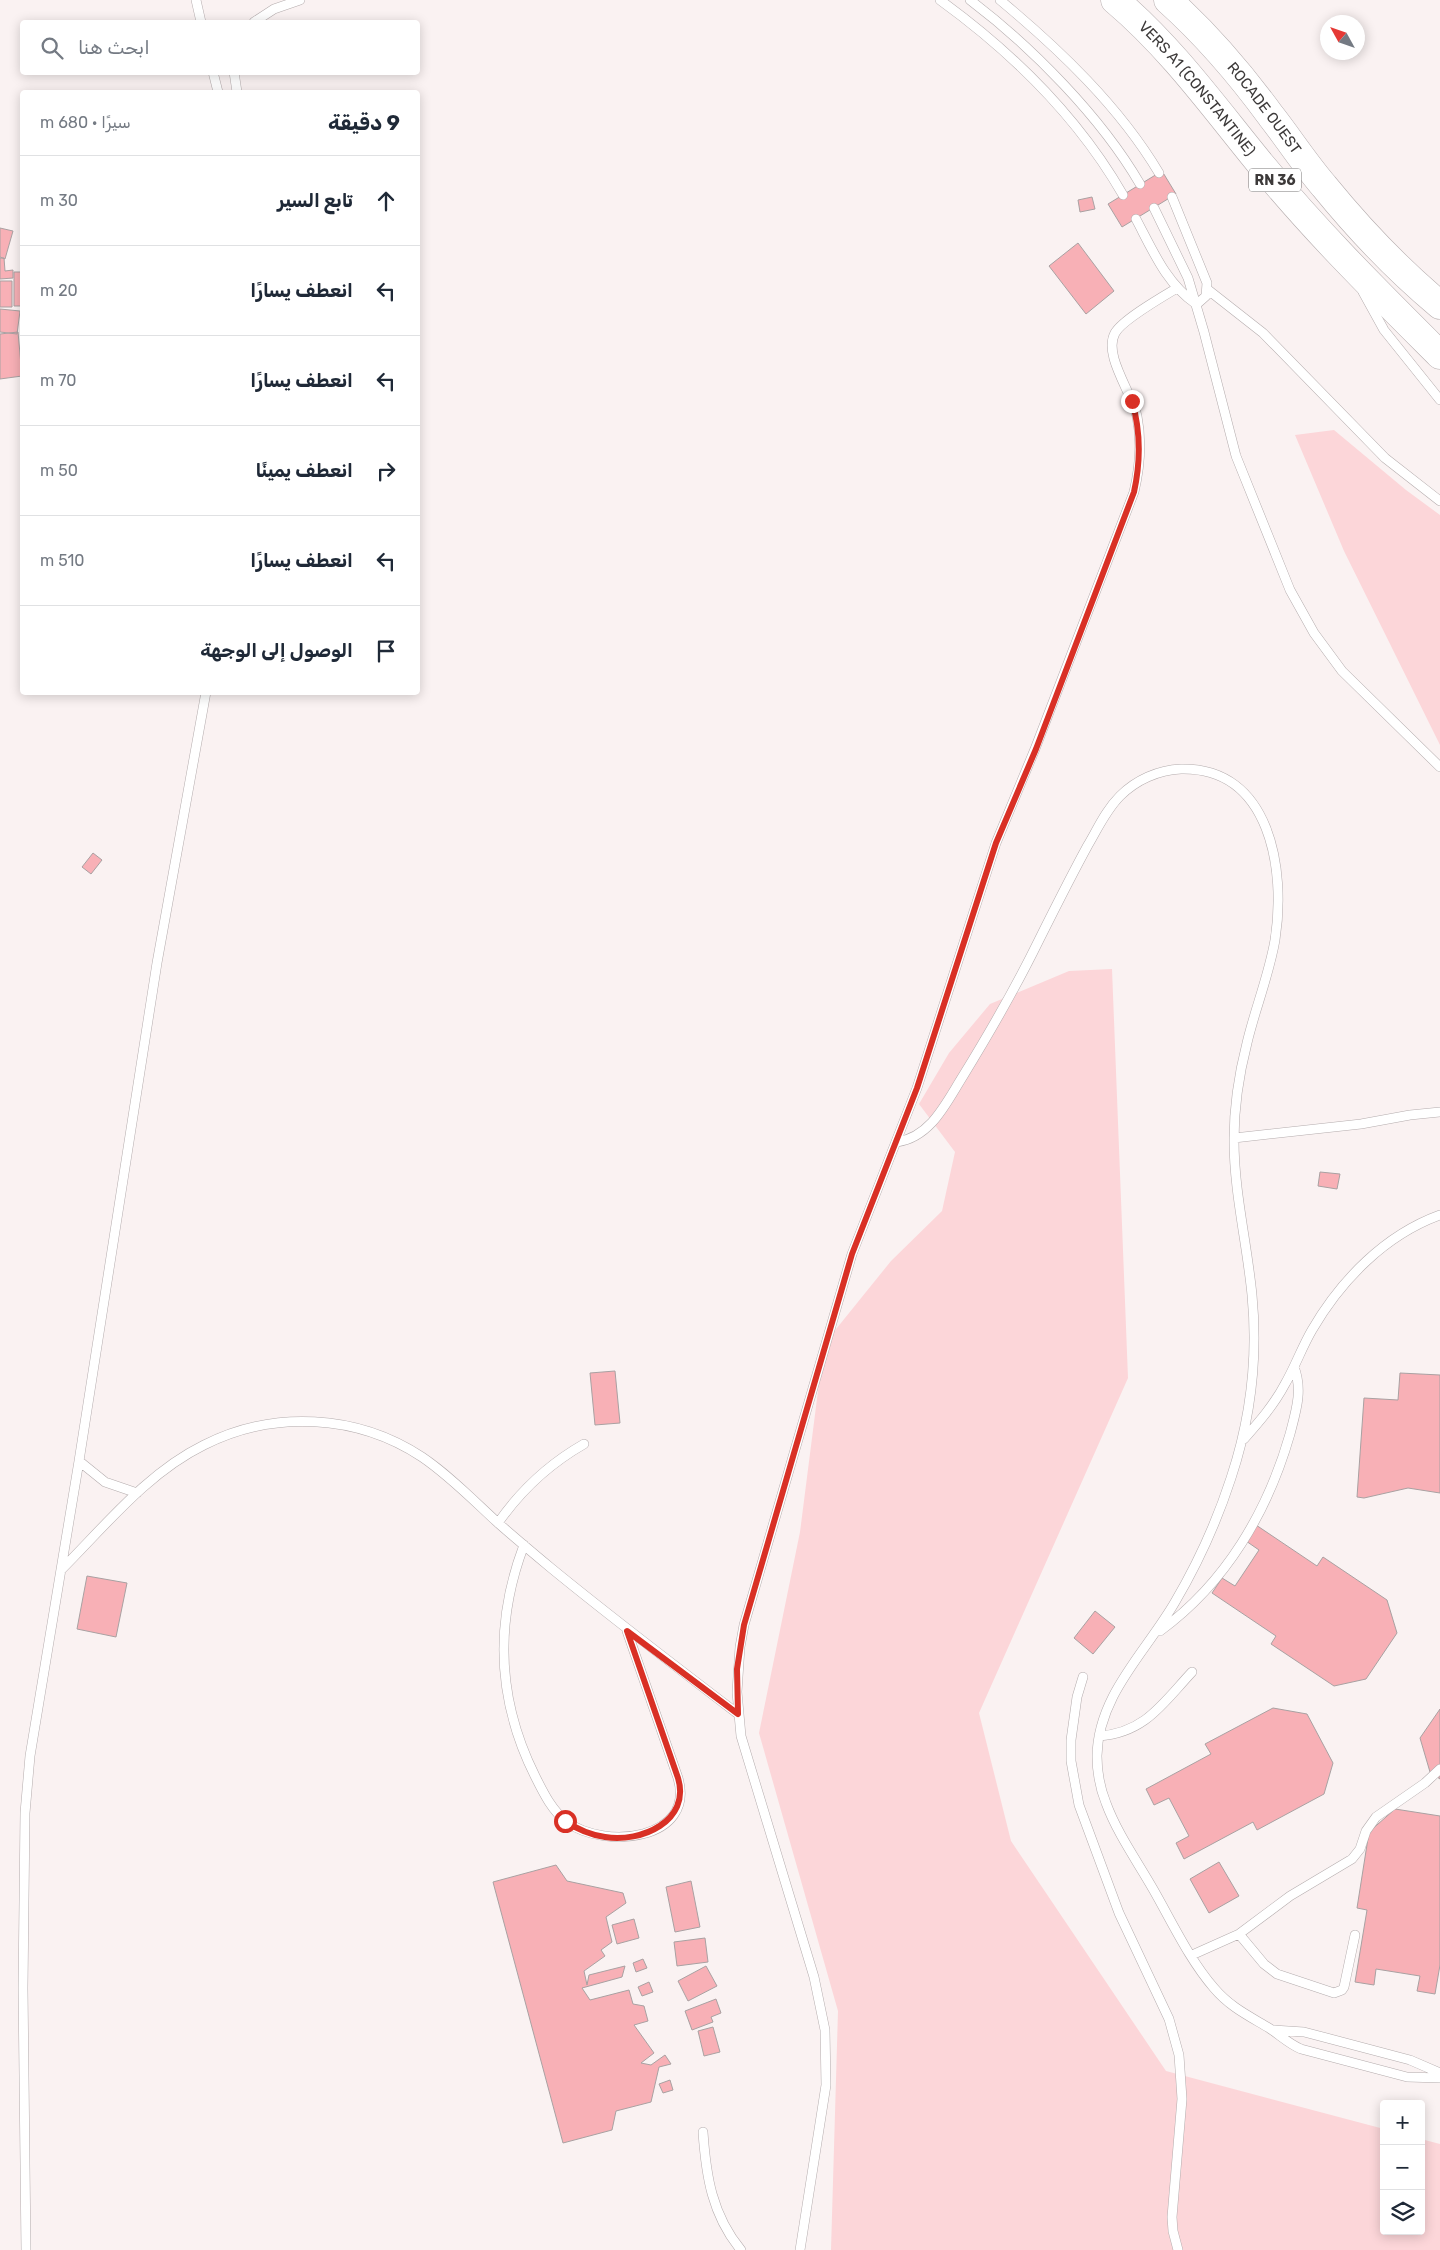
<!DOCTYPE html>
<html lang="ar">
<meta charset="utf-8">
<style>
body{margin:0;font-family:Rubik,Vazirmatn,sans-serif;background:#f6f6f7;color:#1f2937;direction:rtl}
.controls{position:absolute;right:15px;bottom:15px;display:grid;overflow:hidden;border-radius:5px;box-shadow:0 2px 12px #0003}
.controls button{width:45px;height:45px;display:grid;place-items:center;padding:0;border:0;border-bottom:1px solid #e0e1e3;background:#fff;color:#1f2937;font:25px sans-serif}
.compass{position:absolute;left:1320px;top:15px;width:45px;height:45px;border-radius:50%;background:#fff;box-shadow:0 2px 12px #0003;rotate:310deg}
.stop{position:absolute;width:15px;height:15px;margin:-11px;border:4px solid #d93025;border-radius:50%;background:#fff}
.stop.end{background:#d93025;border-color:#fff;box-shadow:0 1px 5px #0008}
.list{margin:0;padding:0;list-style:none}
h2{display:flex;justify-content:space-between;align-items:center;height:65px;margin:0;padding:0 20px;font-size:21px}
h2 small{font-size:16px;font-weight:400;color:#747a83}
.list li{display:grid;grid-template-columns:32px 1fr auto;gap:15px;align-items:center;box-sizing:border-box;height:90px;padding:0 20px;border-top:1px solid #e0e1e3}
.list b{display:block;font-size:19px;white-space:nowrap}
.list em{font-size:16px;font-style:normal;color:#747a83}
.icon{flex:none;width:28px;height:28px;fill:none;stroke:currentColor;stroke-width:2;stroke-linecap:round;stroke-linejoin:round}
.map{position:relative;flex:none;width:1440px;height:2250px;overflow:hidden;direction:ltr}
.search{position:absolute;background:#fff;box-shadow:0 2px 12px #0003;left:20px;top:20px;width:400px;height:55px;display:flex;align-items:center;gap:12px;box-sizing:border-box;padding:0 18px;border-radius:5px;color:#747a83;font-size:19px}
.panel{position:absolute;background:#fff;box-shadow:0 2px 12px #0003;left:20px;top:90px;width:400px;height:605px;border-radius:5px;direction:rtl}
.map>svg:first-child{display:block}
.green{fill:#fcd6d9}
.building{fill:#f8b0b6;stroke:#a9a1a2}
.lines{fill:none;stroke-linecap:round;stroke-linejoin:round}
.lane-casing{stroke:#b4acad;stroke-width:10}
.highway-casing{stroke:#b4acad;stroke-width:29}
.lane{stroke:#fff;stroke-width:9}
.highway{stroke:#fff;stroke-width:28}
.route{stroke:#d93025;stroke-width:6}
.labels{text-anchor:middle;stroke-width:4;stroke-linejoin:round;paint-order:stroke}
.shield{fill:#fff;stroke:#777575;stroke-width:1}
.shield-label{font-size:14px;font-weight:bold;fill:#3d3a3a}
.street-label{font-size:15px;fill:#3d3a3a;stroke:#fff}
</style>
<div class="map">
<svg width="1440" height="2250" viewBox="0 0 1440 2250">
<rect width="100%" height="100%" fill="#faf2f2"/>
<path class="green" d="M 1334,430 L 1406,490 L 1440,515 L 1440,745 L 1344,551 L 1295,435 Z
M 1112,969 L 1128,1378 L 979,1713 L 1011,1841 L 1166,2071 L 1384,2129 L 1384,2231 L 1421,2231 L 1421,2139 L 1440,2144 L 1440,2250 L 831,2250 L 838,2011 L 759,1733 L 800,1532 L 824,1344 L 891,1261 L 942,1211 L 955,1152 L 919,1104 L 949,1053 L 990,1004 L 1069,971 Z"/>
<path class="building" d="M 1162,171 L 1176,194 L 1122,227 L 1108,204 Z
M 1092,197 L 1095,209 L 1080,212 L 1078,200 Z
M 0,228 L 13,231 L 5,259 L 0,257 Z
M 1078,243 L 1114,291 L 1086,314 L 1049,266 Z
M 0,258 L 4,258 L 5,271 L 13,270 L 13,278 L 0,279 Z
M 14,272 L 22,272 L 22,306 L 14,306 Z
M 0,281 L 12,281 L 12,307 L 0,307 Z
M 0,309 L 20,311 L 17,334 L 0,332 Z
M 18,332 L 22,376 L 0,379 L 0,334 Z
M 93,853 L 102,860 L 91,874 L 82,867 Z
M 1320,1172 L 1340,1174 L 1337,1189 L 1318,1186 Z
M 615,1371 L 620,1423 L 595,1425 L 590,1373 Z
M 1400,1373 L 1440,1375 L 1440,1493 L 1408,1488 L 1364,1498 L 1357,1497 L 1364,1398 L 1398,1400 Z
M 1256,1525 L 1317,1566 L 1323,1557 L 1387,1600 L 1397,1633 L 1366,1679 L 1334,1686 L 1271,1644 L 1276,1636 L 1212,1593 L 1222,1578 L 1235,1586 L 1259,1550 L 1246,1541 Z
M 87,1576 L 127,1583 L 116,1637 L 77,1629 Z
M 1095,1611 L 1115,1627 L 1093,1654 L 1074,1638 Z
M 1273,1708 L 1307,1714 L 1333,1763 L 1324,1794 L 1257,1830 L 1253,1822 L 1184,1859 L 1176,1843 L 1189,1836 L 1169,1798 L 1154,1805 L 1146,1789 L 1211,1754 L 1205,1744 Z
M 1440,1709 L 1440,1779 L 1430,1772 L 1420,1738 Z
M 1395,1809 L 1440,1816 L 1440,1965 L 1435,1994 L 1417,1991 L 1420,1976 L 1376,1969 L 1374,1985 L 1355,1982 L 1367,1910 L 1357,1908 L 1369,1832 Z
M 1219,1862 L 1239,1896 L 1209,1913 L 1190,1879 Z
M 556,1865 L 567,1881 L 623,1893 L 626,1903 L 606,1917 L 612,1942 L 601,1950 L 605,1956 L 584,1971 L 587,1985 L 589,1975 L 625,1966 L 622,1977 L 582,1988 L 590,2000 L 629,1990 L 633,2004 L 644,2006 L 648,2021 L 634,2025 L 654,2053 L 641,2063 L 651,2065 L 665,2055 L 671,2064 L 659,2067 L 651,2102 L 616,2111 L 612,2130 L 563,2143 L 493,1882 Z
M 691,1881 L 700,1927 L 675,1932 L 666,1887 Z
M 634,1919 L 639,1938 L 617,1944 L 612,1925 Z
M 705,1938 L 708,1962 L 677,1966 L 674,1942 Z
M 643,1959 L 647,1968 L 636,1972 L 633,1963 Z
M 706,1966 L 717,1986 L 688,2001 L 678,1981 Z
M 649,1982 L 653,1992 L 642,1996 L 638,1987 Z
M 716,1999 L 721,2013 L 711,2017 L 713,2022 L 692,2030 L 685,2011 Z
M 713,2027 L 720,2052 L 704,2056 L 698,2031 Z
M 670,2080 L 673,2090 L 663,2093 L 659,2084 Z"/>
<g class="lines">
<g class="lane-casing">
<path id="lane" d="M 196,0 L 201,22
M 940,0 C 1013,53 1078,117 1123,195
M 970,0 C 1032,47 1101,117 1140,184
M 1000,0 C 1060,50 1119,106 1159,173
M 254,22 L 274,9 L 300,0
M 213,72 L 218,92
M 234,72 L 237,92
M 1172,197 L 1207,283 L 1206,296 L 1197,304
M 1154,208 L 1188,278 L 1204,332 L 1236,456 L 1290,590 L 1314,633 L 1342,671 L 1440,767
M 1136,219 C 1153,251 1166,283 1196,304
M 1207,289 L 1263,333 L 1385,458 L 1440,501
M 1363,292 L 1384,330 L 1440,400
M 1234,1138 L 1361,1124 L 1410,1115 L 1440,1112
M 897,1142 C 931,1137 946,1103 963,1076 C 990,1032 1016,987 1039,940 C 1055,908 1071,876 1088,845 C 1098,828 1106,810 1120,796 C 1136,780 1158,770 1181,769 C 1271,767 1286,871 1275,940 C 1269,975 1255,1009 1247,1043 C 1239,1074 1234,1108 1234,1140 C 1234,1192 1247,1243 1252,1295 C 1258,1357 1251,1418 1231,1478 C 1217,1521 1198,1563 1175,1602 C 1146,1652 1098,1695 1097,1756 C 1097,1772 1100,1788 1106,1803 C 1117,1833 1137,1861 1153,1889 C 1172,1922 1189,1959 1214,1988 C 1230,2007 1249,2016 1269,2028 C 1280,2035 1289,2044 1301,2049 L 1407,2077 L 1440,2078
M 1244,1439 C 1259,1422 1274,1405 1285,1384 C 1295,1367 1302,1347 1312,1330 C 1341,1280 1385,1235 1440,1215
M 79,1461 L 105,1482 L 137,1493
M 498,1523 C 521,1490 549,1464 584,1444
M 524,1545 C 494,1624 497,1700 535,1776 C 543,1792 552,1811 567,1822 C 605,1850 696,1840 678,1778 L 627,1631
M 61,1570 C 105,1526 147,1473 204,1445 C 273,1410 357,1414 422,1457 C 450,1476 473,1500 497,1522 C 515,1538 533,1553 551,1568 C 612,1618 675,1666 738,1714
M 1160,1631 C 1226,1583 1268,1511 1290,1434 C 1296,1411 1303,1390 1294,1367
M 1083,1677 L 1077,1697 L 1071,1740 L 1071,1761 L 1079,1805 L 1119,1913 L 1169,2019 L 1179,2055 L 1182,2099 L 1172,2217 L 1173,2231 L 1178,2250
M 1099,1736 C 1145,1733 1163,1703 1192,1672
M 1239,1934 L 1264,1964 L 1277,1974 L 1334,1993 L 1342,1990 L 1344,1987 L 1355,1935
M 1192,1955 L 1239,1934 L 1290,1896 L 1352,1859 L 1360,1849 L 1366,1831 L 1376,1817 L 1425,1783 L 1440,1769
M 1273,2030 L 1304,2032 L 1410,2060 L 1440,2073
M 703,2132 C 706,2176 712,2215 741,2250
M 26,2250 L 23,1988 L 25,1813 L 30,1756 L 79,1461 L 157,963 L 206,692
M 800,2250 L 826,2085 L 825,2030 L 814,1977 L 741,1736 L 737,1692 L 740,1647 L 744,1625 L 852,1254 L 917,1088 L 996,843 L 1035,749 L 1134,492 C 1140,467 1142,442 1137,416 C 1131,391 1103,355 1115,333 C 1122,320 1162,297 1177,288"/>
</g>
<g class="highway-casing">
<g id="highway">
<path id="s1" d="M 1115,0 C 1173,49 1216,110 1263,167 C 1318,234 1379,294 1440,355"/>
<path id="s2" d="M 1168,0 C 1206,34 1241,75 1271,116 C 1289,139 1305,164 1324,186 C 1359,229 1398,270 1440,305"/>
</g>
</g>
<use href="#lane" class="lane"/>
<use href="#highway" class="highway"/>
</g>
<g class="lines">
<path class="route" d="M 565,1821 C 577,1829 590,1835 605,1837 C 641,1843 691,1821 678,1778 L 627,1631 L 738,1714 L 737,1669 L 744,1625 L 852,1254 L 917,1088 L 996,843 L 1036,749 L 1134,492 C 1141,460 1141,432 1132,401"/>
</g>
<g class="labels">
<rect class="shield" x="1249" y="168.5" width="52" height="23" rx="4"/>
<g class="shield-label">
<text x="1275" y="185">RN 36</text>
</g>
<g class="street-label">
<text dy="5" stroke="none"><textPath href="#s1" startOffset="121">VERS A1 (CONSTANTINE)</textPath></text>
<text dy="5" stroke="none"><textPath href="#s2" startOffset="145">ROCADE OUEST</textPath></text>
</g>
</g>
</svg>
<div class="controls">
<button>+</button>
<button>−</button>
<button><svg class="icon" aria-label="layers" viewBox="0 0 24 24"><path d="M12 4l9 5-9 5-9-5zM3 14l9 5 9-5"/></svg></button>
</div>
<svg class="compass" viewBox="-18 -18 36 36"><path d="M0-13l5 13h-10z" fill="#e53935"/><path d="M0 13l5-13h-10z" fill="#747a83"/></svg>
<div class="stop" style="left:565px;top:1821px"></div>
<div class="stop end" style="left:1132px;top:401px"></div>
<div class="search"><svg class="icon" aria-label="search" viewBox="0 0 24 24"><circle cx="10" cy="10" r="6"/><path d="M15 15l6 6"/></svg>ابحث هنا</div>
<section class="panel">
<h2>9 دقيقة<small>سيرًا · 680 m</small></h2>
<ul class="list">
<li><svg class="icon" aria-label="ahead" viewBox="0 0 24 24"><path d="M12 20V5M6 11l6-6 6 6"/></svg><div><b>تابع السير</b></div><em>30 m</em></li>
<li><svg class="icon" aria-label="left" viewBox="0 0 24 24"><path d="M17 20v-9H6M10 6l-5 5 5 5"/></svg><div><b>انعطف يسارًا</b></div><em>20 m</em></li>
<li><svg class="icon" aria-label="left" viewBox="0 0 24 24"><path d="M17 20v-9H6M10 6l-5 5 5 5"/></svg><div><b>انعطف يسارًا</b></div><em>70 m</em></li>
<li><svg class="icon" aria-label="right" viewBox="0 0 24 24"><path d="M7 20v-9h11M14 6l5 5-5 5"/></svg><div><b>انعطف يمينًا</b></div><em>50 m</em></li>
<li><svg class="icon" aria-label="left" viewBox="0 0 24 24"><path d="M17 20v-9H6M10 6l-5 5 5 5"/></svg><div><b>انعطف يسارًا</b></div><em>510 m</em></li>
<li><svg class="icon" aria-label="arrive" viewBox="0 0 24 24"><path d="M6 21V4h12l-3 4 3 4H6"/></svg><div><b>الوصول إلى الوجهة</b></div></li>
</ul>
</section>
</div>
